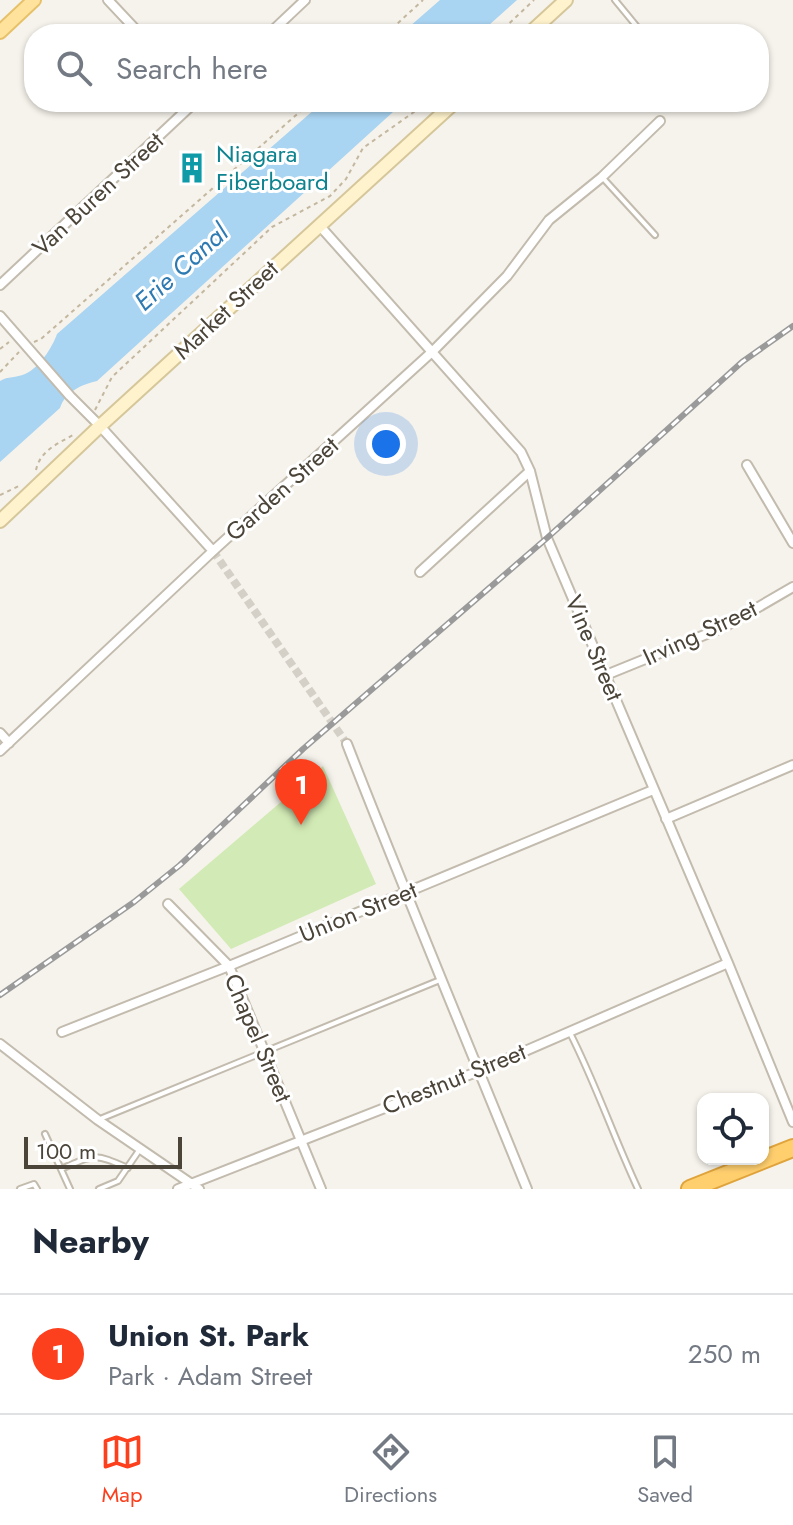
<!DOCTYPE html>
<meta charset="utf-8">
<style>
body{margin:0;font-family:Jost,sans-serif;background:#f6f6f7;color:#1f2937}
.controls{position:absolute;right:24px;bottom:24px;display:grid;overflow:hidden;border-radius:16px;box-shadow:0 2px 6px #0004}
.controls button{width:72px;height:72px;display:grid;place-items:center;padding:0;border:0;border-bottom:2px solid #e0e1e3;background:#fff;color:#1f2937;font:40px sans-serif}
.scale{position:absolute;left:24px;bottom:20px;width:158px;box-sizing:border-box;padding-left:8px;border:4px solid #4b4439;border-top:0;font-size:22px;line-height:28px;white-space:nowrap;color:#4b4439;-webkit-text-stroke:6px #fff;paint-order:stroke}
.you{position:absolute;left:386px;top:444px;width:28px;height:28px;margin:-20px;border:6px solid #fff;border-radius:50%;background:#1a73e8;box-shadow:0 0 0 12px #1a73e833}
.badge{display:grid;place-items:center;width:52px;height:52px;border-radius:50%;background:#fc3f1d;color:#fff;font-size:26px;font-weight:700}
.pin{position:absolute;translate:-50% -66px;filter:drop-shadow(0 2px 4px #0008)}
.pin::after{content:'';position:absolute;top:42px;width:28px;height:24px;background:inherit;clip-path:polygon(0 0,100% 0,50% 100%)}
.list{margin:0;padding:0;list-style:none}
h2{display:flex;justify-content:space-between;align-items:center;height:104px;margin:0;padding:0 32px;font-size:34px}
h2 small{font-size:26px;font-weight:400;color:#747a83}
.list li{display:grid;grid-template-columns:52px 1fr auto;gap:24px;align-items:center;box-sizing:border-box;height:120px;padding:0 32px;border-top:2px solid #e0e1e3}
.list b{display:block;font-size:30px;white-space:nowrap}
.list p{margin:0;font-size:26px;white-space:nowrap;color:#747a83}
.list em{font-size:26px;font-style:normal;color:#747a83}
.icon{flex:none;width:44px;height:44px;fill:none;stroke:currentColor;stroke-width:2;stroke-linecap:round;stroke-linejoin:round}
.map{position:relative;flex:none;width:793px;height:1189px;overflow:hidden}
.search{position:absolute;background:#fff;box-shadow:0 2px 6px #0004;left:24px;right:24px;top:24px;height:88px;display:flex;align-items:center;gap:20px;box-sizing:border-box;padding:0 28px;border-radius:32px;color:#747a83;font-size:30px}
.sheet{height:224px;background:#fff}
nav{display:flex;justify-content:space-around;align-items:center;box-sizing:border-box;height:112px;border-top:2px solid #e0e1e3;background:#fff;font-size:22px;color:#747a83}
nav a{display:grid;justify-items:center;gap:4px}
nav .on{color:#fc3f1d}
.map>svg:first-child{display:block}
.green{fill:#d2eab5}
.water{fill:#a9d4f2}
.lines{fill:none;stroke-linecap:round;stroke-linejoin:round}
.street-tunnel{stroke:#d4d0c8;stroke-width:8;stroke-dasharray:8 4;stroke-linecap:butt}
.lane-casing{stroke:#c2bbae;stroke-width:8}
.street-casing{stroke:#c2bbae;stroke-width:12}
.secondary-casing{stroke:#d6c79b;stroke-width:16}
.primary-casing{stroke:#e6c16a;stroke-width:16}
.highway-casing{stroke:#e0a43c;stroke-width:20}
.path{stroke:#c4b79f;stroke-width:2;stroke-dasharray:4 4;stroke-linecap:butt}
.lane{stroke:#fff;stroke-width:4}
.street{stroke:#fff;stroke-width:8}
.secondary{stroke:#fff3cd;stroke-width:12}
.primary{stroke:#ffe39c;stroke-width:12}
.highway{stroke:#ffcf6e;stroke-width:16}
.rail-casing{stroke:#9a9a9a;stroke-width:6}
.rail{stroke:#fff;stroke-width:3;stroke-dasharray:9;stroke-linecap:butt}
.labels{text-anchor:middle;stroke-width:6;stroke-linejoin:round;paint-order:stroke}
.culture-label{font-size:24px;fill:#0d838f;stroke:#fff;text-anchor:start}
.street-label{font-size:24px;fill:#4b4439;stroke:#fff}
.water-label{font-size:26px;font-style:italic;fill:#2e7ab2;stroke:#fff}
</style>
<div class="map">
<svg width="793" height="1189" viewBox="0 0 793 1189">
<rect width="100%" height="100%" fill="#f6f3ec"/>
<path class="green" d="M 323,766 L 376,884 L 231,949 L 179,889 Z"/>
<path class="water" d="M 440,0 L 517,0 L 479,34 L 401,34 Z
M 323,102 L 404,102 L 97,381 C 81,385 66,391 60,408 L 0,462 L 0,381 C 8,376 16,378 25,374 C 39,368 52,348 57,334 Z"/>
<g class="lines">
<path class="street-tunnel" d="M 213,551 L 347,744"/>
<g class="lane-casing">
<path id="lane" d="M 615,0 L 643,34
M 602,177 L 655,235
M 570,1033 C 596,1084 614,1138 638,1189
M 100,1119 L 440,980
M 45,1134 L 70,1189
M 61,1169 C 96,1154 93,1153 128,1168
M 20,1189 L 34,1184 L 37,1189
M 99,1189 L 118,1181 L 140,1149"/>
</g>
<g class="street-casing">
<path id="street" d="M 108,0 L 140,34
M 269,34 L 305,0
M 319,225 L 521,452 L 530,471 L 547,538 L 728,963 L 793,1122
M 0,285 L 195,102
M 0,316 L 70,396 L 100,426 L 213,551
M 747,465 L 793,543
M 420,572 L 530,471
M 606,675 L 724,627 L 793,587
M 0,733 L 9,743
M 347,744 C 405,893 467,1041 527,1189
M 0,751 L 213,551 L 433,351 L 507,276 L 549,220 L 602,177 L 660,121
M 666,819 L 793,765
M 168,904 L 229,966 L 321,1189
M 62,1032 L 229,966 L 653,790
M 0,1044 L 98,1120 L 199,1189
M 178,1189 L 479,1071 L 728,963"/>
</g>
<g class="secondary-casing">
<path id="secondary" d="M 529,34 L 566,0
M 0,521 L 100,426 L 455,102"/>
</g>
<g class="primary-casing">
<path id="primary" d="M 0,32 L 34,0"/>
</g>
<g class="highway-casing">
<path id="highway" d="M 690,1189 L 793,1148"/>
</g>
<path class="path" d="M 386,34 L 423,0
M 498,34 L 534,0
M 34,342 L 41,339 L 311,102
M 0,349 L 9,342
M 0,372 L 19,352
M 95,410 L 112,377 L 272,227 L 330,196 L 346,179 L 363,148 L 414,112 L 425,102
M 36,470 C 40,451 57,444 73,435
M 0,495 L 21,485"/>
<use href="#lane" class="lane"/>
<use href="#street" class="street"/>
<use href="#secondary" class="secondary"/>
<use href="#primary" class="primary"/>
<use href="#highway" class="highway"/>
<g class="rail-casing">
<path id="rail" d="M 0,995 L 134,902 L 180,865 L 303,749 L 547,538 L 742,362 L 793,326"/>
</g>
<use href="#rail" class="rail"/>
</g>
<defs>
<g id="building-bare" transform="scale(2.4)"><path d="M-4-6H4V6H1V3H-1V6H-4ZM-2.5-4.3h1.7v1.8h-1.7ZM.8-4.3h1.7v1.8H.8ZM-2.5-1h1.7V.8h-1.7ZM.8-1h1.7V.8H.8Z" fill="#0f9aa8" stroke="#fff" stroke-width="2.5" paint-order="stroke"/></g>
</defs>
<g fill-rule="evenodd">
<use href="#building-bare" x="192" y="168"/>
</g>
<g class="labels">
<g class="culture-label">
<text x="216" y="162">Niagara<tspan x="216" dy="28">Fiberboard</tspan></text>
</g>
<g class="street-label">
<text transform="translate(98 194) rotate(-43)" y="8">Van Buren Street</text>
<text transform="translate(226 310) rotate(-43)" y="8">Market Street</text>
<text transform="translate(282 489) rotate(-42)" y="8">Garden Street</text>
<text transform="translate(700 633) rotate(-25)" y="8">Irving Street</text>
<text transform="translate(594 648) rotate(67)" y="8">Vine Street</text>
<text transform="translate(358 912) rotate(-22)" y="8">Union Street</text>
<text transform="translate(258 1038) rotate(67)" y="8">Chapel Street</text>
<text transform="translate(454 1079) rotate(-22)" y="8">Chestnut Street</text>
</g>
<g class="water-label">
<text transform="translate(181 267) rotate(-42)" y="9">Erie Canal</text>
</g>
</g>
</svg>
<div class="controls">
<button><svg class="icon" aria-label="locate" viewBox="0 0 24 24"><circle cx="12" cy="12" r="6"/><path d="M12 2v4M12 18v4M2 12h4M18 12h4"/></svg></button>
</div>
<div class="scale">100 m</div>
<div class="you"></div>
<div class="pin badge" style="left:301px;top:825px">1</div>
<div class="search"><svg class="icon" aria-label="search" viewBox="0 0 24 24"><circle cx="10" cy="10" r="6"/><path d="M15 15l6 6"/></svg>Search here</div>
</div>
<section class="sheet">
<h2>Nearby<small></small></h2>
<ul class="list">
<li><span class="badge">1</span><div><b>Union St. Park</b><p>Park · Adam Street</p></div><em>250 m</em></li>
</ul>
</section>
<nav>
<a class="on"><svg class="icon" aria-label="map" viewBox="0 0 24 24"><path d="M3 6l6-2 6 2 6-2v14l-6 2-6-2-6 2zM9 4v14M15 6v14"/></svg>Map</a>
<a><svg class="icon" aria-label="directions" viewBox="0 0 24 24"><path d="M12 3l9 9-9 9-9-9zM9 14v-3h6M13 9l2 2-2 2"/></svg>Directions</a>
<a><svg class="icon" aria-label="saved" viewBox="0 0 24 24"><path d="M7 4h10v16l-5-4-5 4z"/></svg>Saved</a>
</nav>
